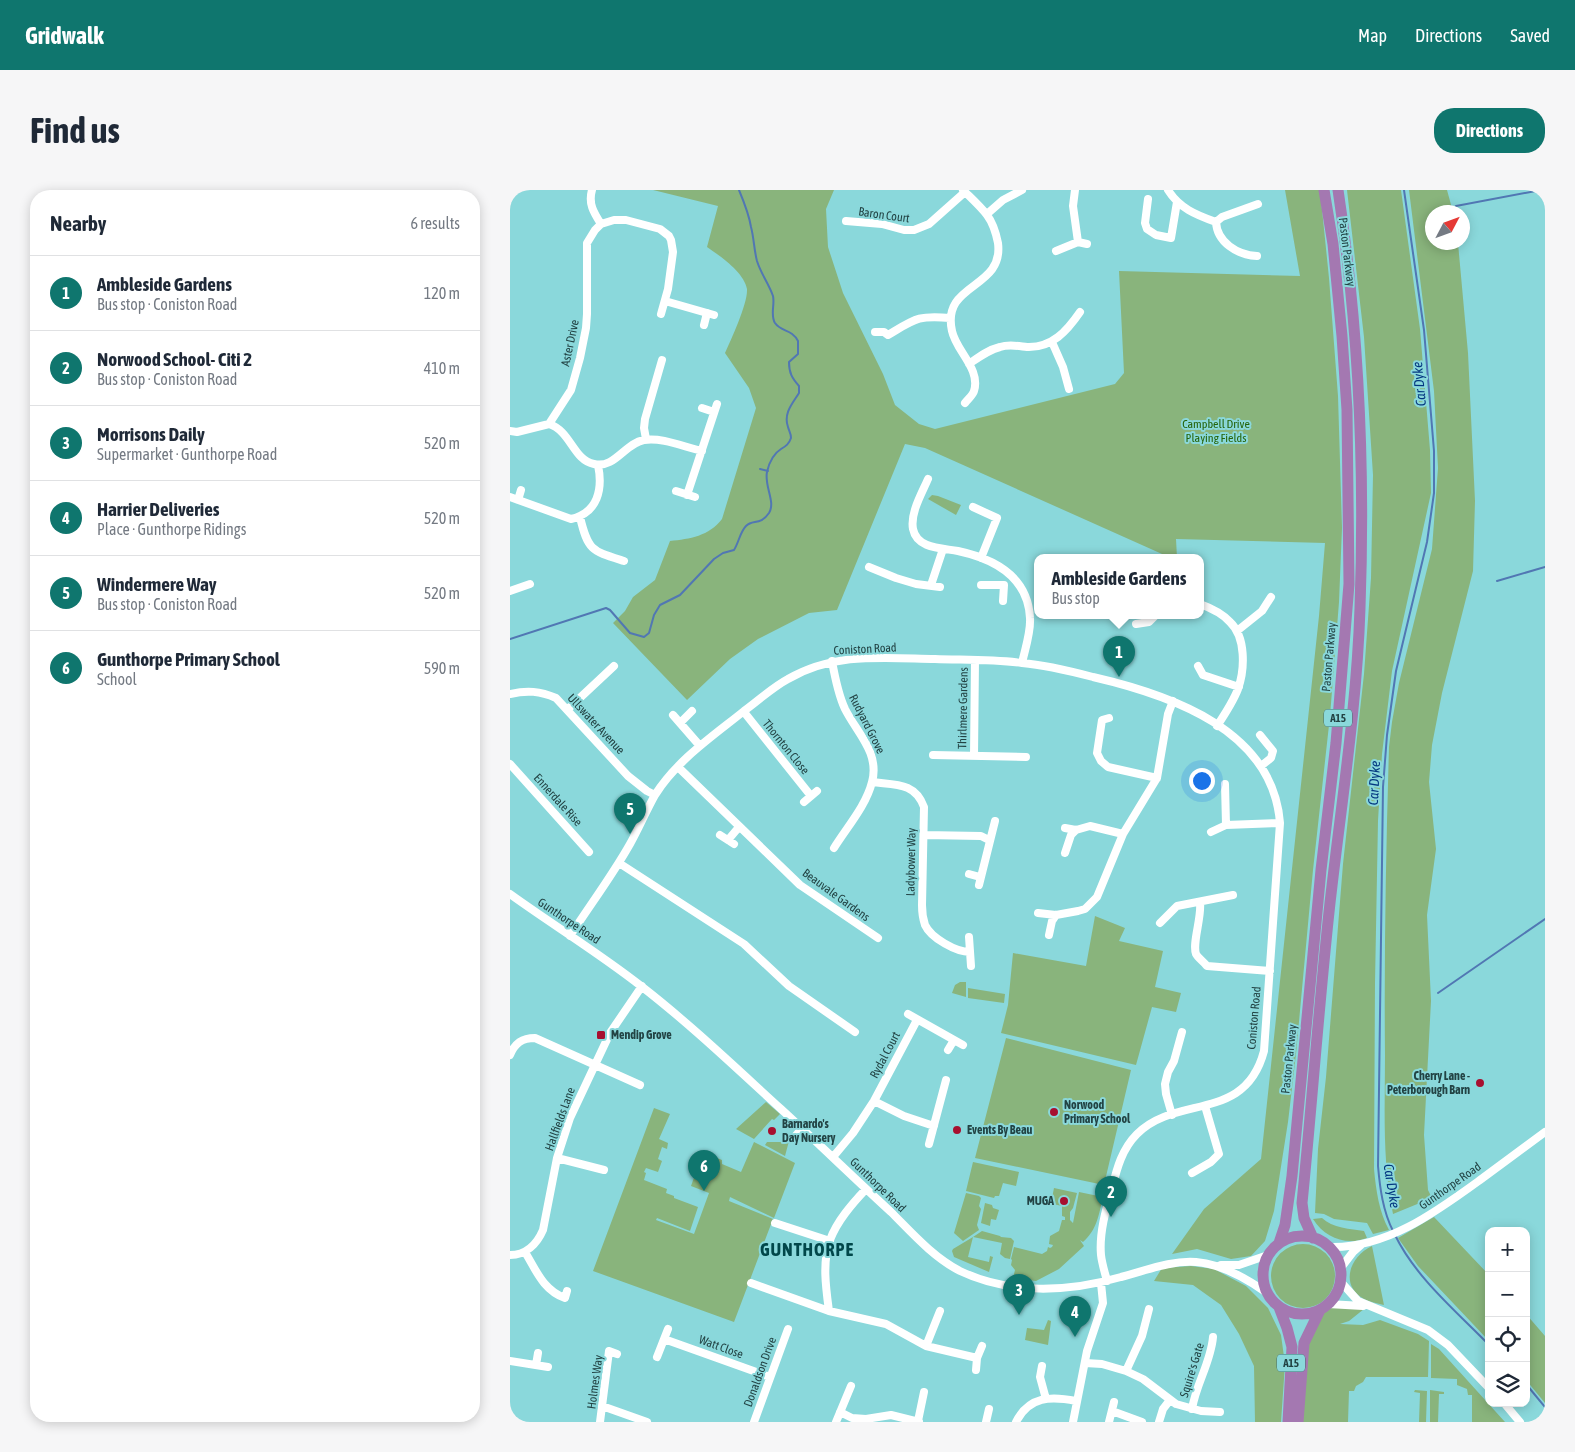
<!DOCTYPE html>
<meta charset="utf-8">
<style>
body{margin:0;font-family:"Asap Condensed",sans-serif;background:#f6f6f7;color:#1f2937}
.controls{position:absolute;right:15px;bottom:15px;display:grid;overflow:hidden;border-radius:10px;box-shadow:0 2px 12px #0003}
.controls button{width:45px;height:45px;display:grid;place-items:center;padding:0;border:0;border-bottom:1px solid #e0e1e3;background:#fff;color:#1f2937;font:25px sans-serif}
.compass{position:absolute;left:915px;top:15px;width:45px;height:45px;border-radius:50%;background:#fff;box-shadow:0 2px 12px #0003;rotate:49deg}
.you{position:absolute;left:691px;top:590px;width:18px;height:18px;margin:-12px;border:4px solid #fff;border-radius:50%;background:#1a73e8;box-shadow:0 0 0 8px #1a73e833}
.badge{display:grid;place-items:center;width:32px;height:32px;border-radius:50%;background:#0f766e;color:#fff;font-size:16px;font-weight:700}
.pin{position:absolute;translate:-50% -41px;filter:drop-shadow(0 1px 2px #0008)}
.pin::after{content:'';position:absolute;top:26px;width:18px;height:15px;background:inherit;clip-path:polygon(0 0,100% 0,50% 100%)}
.popup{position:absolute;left:524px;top:364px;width:170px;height:65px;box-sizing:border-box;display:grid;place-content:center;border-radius:10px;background:#fff;filter:drop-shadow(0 1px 4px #0005);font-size:16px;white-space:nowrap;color:#747a83}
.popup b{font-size:19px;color:#1f2937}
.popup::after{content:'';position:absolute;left:50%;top:100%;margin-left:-10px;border:10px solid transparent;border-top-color:#fff}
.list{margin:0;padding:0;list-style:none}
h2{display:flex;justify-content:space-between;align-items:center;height:65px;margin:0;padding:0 20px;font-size:21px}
h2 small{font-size:16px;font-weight:400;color:#747a83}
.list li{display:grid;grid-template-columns:32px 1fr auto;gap:15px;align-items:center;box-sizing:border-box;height:75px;padding:0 20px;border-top:1px solid #e0e1e3}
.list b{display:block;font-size:19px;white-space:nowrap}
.list p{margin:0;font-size:16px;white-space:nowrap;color:#747a83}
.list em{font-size:16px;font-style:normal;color:#747a83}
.icon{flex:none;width:28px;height:28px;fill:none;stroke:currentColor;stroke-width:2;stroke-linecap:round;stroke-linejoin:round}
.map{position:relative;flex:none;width:1035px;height:1232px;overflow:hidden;border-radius:20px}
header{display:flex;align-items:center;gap:30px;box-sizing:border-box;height:70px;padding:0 25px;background:#0f766e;color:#fff}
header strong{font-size:24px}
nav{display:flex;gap:28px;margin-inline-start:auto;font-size:18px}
.intro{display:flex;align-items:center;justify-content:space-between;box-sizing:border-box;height:120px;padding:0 30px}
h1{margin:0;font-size:35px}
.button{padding:12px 22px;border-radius:20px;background:#0f766e;color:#fff;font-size:18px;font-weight:700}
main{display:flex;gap:30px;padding:0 30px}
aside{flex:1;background:#fff;border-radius:20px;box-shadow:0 2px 12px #0003}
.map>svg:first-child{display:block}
.green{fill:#89b47c}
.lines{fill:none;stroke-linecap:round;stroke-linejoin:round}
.stream{stroke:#5177b3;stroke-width:2}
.minor{stroke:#fff;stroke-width:8}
.highway{stroke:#a478b1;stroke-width:11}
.poi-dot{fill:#a70f2f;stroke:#8ad8db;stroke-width:2}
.labels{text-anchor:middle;stroke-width:4;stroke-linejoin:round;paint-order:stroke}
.shield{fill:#8ad8db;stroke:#417071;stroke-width:1}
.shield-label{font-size:11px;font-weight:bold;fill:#224344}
.street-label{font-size:12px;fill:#224344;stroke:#8ad8db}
.park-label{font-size:12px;fill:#256309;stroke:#8ad8db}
.poi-label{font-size:12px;font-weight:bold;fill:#224344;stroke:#8ad8db;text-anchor:start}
.water-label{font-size:14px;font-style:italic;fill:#033780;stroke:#8ad8db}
.district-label{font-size:18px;font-weight:bold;letter-spacing:1px;fill:#01474a;stroke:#8ad8db}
</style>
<header>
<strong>Gridwalk</strong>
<nav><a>Map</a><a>Directions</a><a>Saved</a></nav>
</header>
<div class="intro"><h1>Find us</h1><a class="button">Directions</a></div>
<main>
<aside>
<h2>Nearby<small>6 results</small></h2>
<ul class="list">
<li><span class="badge">1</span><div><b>Ambleside Gardens</b><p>Bus stop · Coniston Road</p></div><em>120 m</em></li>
<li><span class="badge">2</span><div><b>Norwood School- Citi 2</b><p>Bus stop · Coniston Road</p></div><em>410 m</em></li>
<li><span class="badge">3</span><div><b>Morrisons Daily</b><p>Supermarket · Gunthorpe Road</p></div><em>520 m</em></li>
<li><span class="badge">4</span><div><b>Harrier Deliveries</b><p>Place · Gunthorpe Ridings</p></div><em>520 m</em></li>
<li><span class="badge">5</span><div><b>Windermere Way</b><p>Bus stop · Coniston Road</p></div><em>520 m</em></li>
<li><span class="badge">6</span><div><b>Gunthorpe Primary School</b><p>School</p></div><em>590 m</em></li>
</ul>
</aside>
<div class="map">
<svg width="1035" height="1232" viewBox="0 0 1035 1232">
<rect width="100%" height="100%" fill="#8ad8db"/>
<path class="green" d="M 143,0 L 324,0 L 316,19 L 318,57 L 333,103 L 373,184 L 385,215 L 409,234 L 425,239 L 605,194 L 614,183 L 609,81 L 790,86 L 775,0 L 810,0 L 819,88 L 828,206 L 832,338 L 829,412 L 820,526 L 803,680 L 786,864 L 778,932 L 764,1021 L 755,1051 L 741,1066 L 721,1069 L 687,1059 L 662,1064 L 694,1019 L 751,969 L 809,426 L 815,353 L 666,349 L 667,368 L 661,368 L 415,258 L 395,254 L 327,420 L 299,423 L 248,449 L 220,469 L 177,510 L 103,433 L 115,421 L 123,407 L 145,390 L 160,351 C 180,349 199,346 212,329 L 246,218 L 239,198 L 215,163 C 221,150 238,113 237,99 C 234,82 210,66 197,57 L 208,16 Z
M 837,0 L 891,0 L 910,139 L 920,260 L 921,303 L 882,481 L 872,564 L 868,631 L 865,793 L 864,979 C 866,1000 869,1022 879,1040 L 863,1044 L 857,1033 L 824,1029 L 814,1024 L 805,1023 L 808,959 L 816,887 L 833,674 L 854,484 L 861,388 L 863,285 L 854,147 Z
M 899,0 L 937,0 L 943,22 L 922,22 L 922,52 L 948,53 L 958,163 L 965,311 L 963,381 L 932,503 L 922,555 L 919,592 L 926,659 L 917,725 L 921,811 L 914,945 L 918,1000 L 922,1008 L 883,1024 C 872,971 875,918 875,865 C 874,762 876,659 879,557 L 882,532 L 889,493 L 922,359 L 928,278 L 924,201 Z
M 422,305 L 428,306 L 451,315 L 446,325 L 418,309 Z
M 585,726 L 615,738 L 609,751 L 653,761 L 645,797 L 671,803 L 666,822 L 642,817 L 626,875 L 491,843 L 498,815 L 503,763 L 576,776 Z
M 450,792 L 456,792 L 456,807 L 442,803 L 445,795 Z
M 458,798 L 495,804 L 494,813 L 458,808 Z
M 496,848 L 621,880 L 594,995 L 465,968 Z
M 256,912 L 270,924 L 264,930 L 262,929 L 244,949 L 226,939 Z
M 144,918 L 160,924 L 149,949 L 158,953 L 157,959 L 152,957 L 148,969 L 152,971 L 148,982 L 136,978 L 134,982 L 136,983 L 134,990 L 157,999 L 156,1003 L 164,1006 L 164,1008 L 188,1017 L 180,1041 L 147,1028 L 146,1030 L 184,1044 L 199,1003 L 181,996 L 186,982 L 190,984 L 193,976 L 189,974 L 192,965 L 189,964 L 190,961 L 212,970 L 212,974 L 231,982 L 244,952 L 285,973 L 264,1028 L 220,1007 L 219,1011 L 263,1029 L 224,1132 L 83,1081 Z
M 275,948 L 279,951 L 275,966 L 255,955 L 257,952 L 273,952 L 275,953 L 277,951 L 274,949 Z
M 463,972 L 509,982 L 506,996 L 493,993 L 489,1006 L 485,1006 L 484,1008 L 456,1001 Z
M 544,998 L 567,1003 L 563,1018 L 560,1022 L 560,1030 L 563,1033 L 569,1002 L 593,1007 C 589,1024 587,1040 573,1052 L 570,1050 L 574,1056 L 549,1079 L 526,1091 L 503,1088 L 505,1080 L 501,1075 L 502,1070 L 501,1069 L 504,1057 L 532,1064 L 537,1061 L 538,1057 L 540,1058 L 542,1057 L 543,1055 L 539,1054 L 540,1046 L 549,1041 L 552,1030 L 555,1030 L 555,1027 L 552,1026 L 552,1016 L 543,1014 L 544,1009 L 542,1008 Z
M 456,1003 L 469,1006 L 471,1008 L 469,1016 L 471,1019 L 467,1035 L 469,1040 L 453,1051 L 444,1043 Z
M 475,1013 L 482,1015 L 483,1018 L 489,1020 L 486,1030 L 481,1029 L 480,1036 L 471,1033 Z
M 924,1027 L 979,1085 L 979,1151 L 908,1076 L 888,1048 Z
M 812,1028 C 822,1038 841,1039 854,1041 L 857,1048 C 836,1056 815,1048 803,1029 Z
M 472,1041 L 490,1046 L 491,1047 L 501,1048 L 504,1051 L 500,1069 L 495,1068 L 490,1064 L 492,1053 L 463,1047 Z
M 463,1047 L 458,1067 L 479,1072 L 480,1066 L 483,1067 L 479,1082 L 444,1067 L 442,1061 L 443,1059 Z
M761 1086a32 32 0 1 1 64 0a32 32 0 1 1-64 0Z
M 862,1056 L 874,1115 C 867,1113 860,1112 854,1109 C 829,1095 840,1066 862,1056 Z
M 681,1076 L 704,1079 L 736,1096 L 758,1118 L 771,1145 L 775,1174 L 771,1232 L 745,1232 L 744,1176 L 729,1144 L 711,1115 L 683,1095 L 644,1091 L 652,1078 Z
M 819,1117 L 854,1119 L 839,1131 L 830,1134 L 853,1135 L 870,1130 L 908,1144 L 919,1151 L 918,1187 L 856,1187 L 853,1192 L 846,1196 L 844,1201 L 839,1201 L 838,1232 L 792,1232 L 796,1160 L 812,1124 Z
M 1016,1124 L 1035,1146 L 1035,1213 L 1016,1190 Z
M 538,1130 L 541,1131 L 538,1155 L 515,1150 L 517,1138 L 534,1140 Z
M 921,1154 L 929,1159 L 995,1232 L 962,1232 L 962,1205 L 958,1205 L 957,1199 L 947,1195 L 947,1189 L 921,1188 Z
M 905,1200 L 917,1201 L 916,1232 L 909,1232 L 910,1203 L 904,1202 Z
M 920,1200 L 934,1202 L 934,1204 L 929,1204 L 928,1232 L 920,1232 Z"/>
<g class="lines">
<path class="stream" d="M 946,16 L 1031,0
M 250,279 L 258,281
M 987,391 L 1035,377
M 0,449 L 96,418 L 100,420 L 120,443 L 134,447 L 139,443 L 144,425 L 150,415 L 170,405 L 204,369 L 213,363 L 224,360 C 229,352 230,342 236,336 C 243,329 250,336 259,323 C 266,312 254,296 257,282 C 259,273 263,264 271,259 C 276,256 279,254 281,248 C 281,243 279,241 278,237 C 273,223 283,213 289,203 L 289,196 C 282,188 279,183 279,172 L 288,164 L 288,151 C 282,139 271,142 265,133 C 260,125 265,115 263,106 C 259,94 251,84 247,71 C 244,60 244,48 241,37 C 239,24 234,12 229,0
M 928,803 L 1035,729
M 883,1041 C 873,1021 870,999 868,976 L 873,597 L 877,545 L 886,481 L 917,352 L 924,303 L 924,261 L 914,140 L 894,0
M 885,1045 C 906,1088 946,1121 979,1155
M 1016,1194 L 1035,1217"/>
<path class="minor" d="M 82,0 C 78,14 84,23 91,34
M 453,0 C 461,8 470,16 477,25 C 483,33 486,43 488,53 C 494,100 431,92 442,141 C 446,161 471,179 464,201 C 463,205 458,209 455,213
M 565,0 L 563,16 L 568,52
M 658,0 C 669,18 686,25 706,32 L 712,27 L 748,14
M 638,9 L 635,33 L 637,39 L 646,45 L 661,48 L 667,12
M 477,24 L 493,10 L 512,0
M 336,31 L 372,34 L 394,40 L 404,40 L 419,34 L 455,2
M 706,32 C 707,52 727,65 747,66
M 546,61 L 568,52 L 577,54
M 155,111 L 204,125
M 194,135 L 197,123
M 365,142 L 374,142 L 378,145 C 405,129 408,125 440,128
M 542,152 L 553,177 L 559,199
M 459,174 C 469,167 478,160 490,157 C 499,154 508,156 517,157 C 542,158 557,141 570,122
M 192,218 L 204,222
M 39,234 C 61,241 63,270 84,274 C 105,279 115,253 134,250 C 152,247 174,257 192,261
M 0,241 L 7,242 L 39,234 L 61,200 L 70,168 L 76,138 L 77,124 L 77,53 L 85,40 L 91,34 L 104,30 L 116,30 L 150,39 L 159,46 L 161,50 L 163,62 L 158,99 L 151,124
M 136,249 L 134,238 L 135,229 L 152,170
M 418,289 C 412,303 400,323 403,339 C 407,359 432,358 448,361 C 485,369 518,387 520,428 C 521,442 515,459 512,473
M 166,301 L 185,307
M 177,305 L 207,214
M 0,307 L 61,329 C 88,323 93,299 88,275
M 8,310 L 11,300
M 463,317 L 487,328 L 471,368
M 70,327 C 78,361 82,361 114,371
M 359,377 L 386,388 L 406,394 L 430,397
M 421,395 L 433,359
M 471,395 L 494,395 L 493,411
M 0,401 L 20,394
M 690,414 C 701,418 712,423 720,432 C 736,447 735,479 728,499 C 723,512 715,524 707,536
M 626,434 L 639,432 L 645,426
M 727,441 L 752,421 L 761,407
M 322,471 C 325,488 328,504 335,519 C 347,543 370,563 362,592 C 356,616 337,637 324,658
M 688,476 L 693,485 L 729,497
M 0,504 C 17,500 30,501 46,508 L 118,586 L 137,601 L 145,605
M 58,519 L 104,476
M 234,522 L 301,606
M 163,525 L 190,556
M 599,528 L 592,530 L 587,563 L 591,571 L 598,577 L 647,588
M 170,533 L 182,521
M 750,545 L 763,561 L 761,568 L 751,576
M 423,565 L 516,567
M 464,566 L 465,470
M 0,574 L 79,662
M 168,577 L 290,695 L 368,748
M 362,592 C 385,595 405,592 414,617 L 412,715 C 412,722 413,729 415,735 C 421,748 446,762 460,762
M 715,594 L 716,635 L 770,633
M 294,612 L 307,601
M 555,638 L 566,640 L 580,636 L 613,644
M 701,642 L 716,635
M 210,645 L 224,654
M 414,645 L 471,646 L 479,650
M 218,650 L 229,637
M 555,663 L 561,645 L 566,640
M 109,673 L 234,754 L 279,796 L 345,842
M 459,684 L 470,687
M 469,695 L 485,631
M 0,704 C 43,735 89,763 131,796 C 180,834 225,877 271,919 C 308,953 344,988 381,1022 C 402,1043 423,1067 450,1081 C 500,1105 559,1102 611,1087 C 635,1081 661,1070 686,1072 C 712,1074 736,1088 757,1103
M 690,712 C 692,727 682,753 686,764 C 688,768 694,772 697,776 L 760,781
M 528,723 L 546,725 L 568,721 L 575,719 L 587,707 L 613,644 L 647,588 L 658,524 L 663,511
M 650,733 L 667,716 L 723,705
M 539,745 L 542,731 L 546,725
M 60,746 C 80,715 102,686 120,654 C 129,638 136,621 145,605 C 167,570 203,546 234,521 C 249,510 263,497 278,489 C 324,462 374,468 425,469 C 454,470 483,469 512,473 C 536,475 560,481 583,487 C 661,505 763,540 770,633 L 754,861 C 735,933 667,904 627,944 C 612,959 607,978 602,998 C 596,1019 589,1043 591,1065 C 592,1074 595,1083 597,1091
M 459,747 L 461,776
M 398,824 L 453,855
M 438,860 L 444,850
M 0,865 C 5,853 12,848 25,848 L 130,895
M 364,911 L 394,926 L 424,936
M 662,925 L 656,904 L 655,894 L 658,882 L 664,871 L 672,842
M 283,949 L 292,938
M 419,954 L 436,890
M 323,967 L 343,943 L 364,911 L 407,830
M 47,968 L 94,980
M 682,983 L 701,972 L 709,964 L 695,916
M 265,1033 L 320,1051
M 819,1057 C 876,1059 926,1022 970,990 C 992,974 1013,958 1035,942
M 15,1062 C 26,1080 33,1100 55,1108 L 57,1101
M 0,1065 C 16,1065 27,1054 33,1040 L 47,968 L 60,928 L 100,843 L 132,796
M 711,1075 L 729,1075 L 758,1065
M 830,1079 L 843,1062 L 851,1055
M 830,1091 L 848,1111 L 918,1140 L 938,1155 L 979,1198
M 241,1093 L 319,1121 L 376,1134 L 416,1156 L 467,1168
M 818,1114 L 853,1116
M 319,1121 C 316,1099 312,1072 320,1050 C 327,1031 342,1014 356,999
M 154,1149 L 260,1187
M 416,1156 L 430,1121
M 147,1167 L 158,1139
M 0,1171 L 38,1177
M 575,1173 L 592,1174 L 616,1181 L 632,1146 L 639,1119
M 26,1175 L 28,1163
M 532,1176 L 530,1187 L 536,1209
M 466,1180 L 467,1168 L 472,1156
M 616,1181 L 633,1189 L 666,1214 L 691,1221 L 710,1222
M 994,1213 L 1010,1232
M 92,1216 L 137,1232
M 682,1219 C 686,1194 701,1172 703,1147
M 602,1221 L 632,1232
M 330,1222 L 342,1228 L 356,1229 L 381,1225 L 409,1232
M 408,1231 L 414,1202
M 90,1232 L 99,1161 L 107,1164
M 244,1232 L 278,1139
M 326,1232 L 341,1196
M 476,1232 L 479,1219
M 506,1232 C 519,1206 541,1206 566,1211
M 563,1232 L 577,1161 L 593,1113 L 591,1093
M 599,1232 L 604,1212
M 649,1232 L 653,1219 L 660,1210"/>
<path class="highway" d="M753 1085a39 39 0 1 1 78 0a39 39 0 1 1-78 0Z
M 803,1048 L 794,1028 L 792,1013 C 802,913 809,813 820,713 C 831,615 847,516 850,418 C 855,278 849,138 828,0
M 769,1053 L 775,1035 L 782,986 L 811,680 L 826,553 L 839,394 L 837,220 L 832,146 L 823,54 L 814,0
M 769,1117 L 777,1138 L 782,1157 L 778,1232
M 788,1232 L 794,1153 L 810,1120"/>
</g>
<g class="poi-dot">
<rect x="86" y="840" width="10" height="10" rx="2.5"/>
<circle cx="970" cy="893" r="5"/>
<circle cx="544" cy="922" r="5"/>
<circle cx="447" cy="940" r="5"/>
<circle cx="262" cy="941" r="5"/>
<circle cx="554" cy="1011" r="5"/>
</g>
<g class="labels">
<g class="shield">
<rect x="814" y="519.5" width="28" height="17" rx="4"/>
<rect x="767" y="1164.5" width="28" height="17" rx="4"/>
</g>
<g class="shield-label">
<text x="828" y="532">A15</text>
<text x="781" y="1177">A15</text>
</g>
<g class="street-label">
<text transform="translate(374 25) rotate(8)" y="4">Baron Court</text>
<text transform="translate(837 62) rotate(83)" y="4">Paston Parkway</text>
<text transform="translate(60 153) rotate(-78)" y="4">Aster Drive</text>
<text transform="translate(355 459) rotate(-3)" y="4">Coniston Road</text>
<text transform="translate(819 467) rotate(-85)" y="4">Paston Parkway</text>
<text transform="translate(453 518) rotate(-89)" y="4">Thirlmere Gardens</text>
<text transform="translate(86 534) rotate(47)" y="4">Ullswater Avenue</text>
<text transform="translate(357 534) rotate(63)" y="4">Rudyard Grove</text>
<text transform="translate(276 557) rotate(51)" y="4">Thornton Close</text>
<text transform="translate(48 610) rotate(48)" y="4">Ennerdale Rise</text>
<text transform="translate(401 672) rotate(-89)" y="4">Ladybower Way</text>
<text transform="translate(326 705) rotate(36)" y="4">Beauvale Gardens</text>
<text transform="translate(59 731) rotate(34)" y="4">Gunthorpe Road</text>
<text transform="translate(744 828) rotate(-85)" y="4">Coniston Road</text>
<text transform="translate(375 865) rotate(-62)" y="4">Rydal Court</text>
<text transform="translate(779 869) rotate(-84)" y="4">Paston Parkway</text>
<text transform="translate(50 929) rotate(-70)" y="4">Hallfields Lane</text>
<text transform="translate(368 995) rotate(44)" y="4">Gunthorpe Road</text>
<text transform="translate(940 996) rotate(-35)" y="4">Gunthorpe Road</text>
<text transform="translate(211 1157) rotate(20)" y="4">Watt Close</text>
<text transform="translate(682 1180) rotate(-73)" y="4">Squire's Gate</text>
<text transform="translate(250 1182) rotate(-70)" y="4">Donaldson Drive</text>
<text transform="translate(85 1192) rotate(-82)" y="4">Holmes Way</text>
</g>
<g class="park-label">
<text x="706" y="238">Campbell Drive<tspan x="706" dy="14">Playing Fields</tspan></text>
</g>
<g class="poi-label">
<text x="101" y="849">Mendip Grove</text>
<text x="960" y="890" text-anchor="end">Cherry Lane -<tspan x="960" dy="14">Peterborough Barn</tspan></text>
<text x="554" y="919">Norwood<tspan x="554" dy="14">Primary School</tspan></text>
<text x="272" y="938">Barnardo's<tspan x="272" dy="14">Day Nursery</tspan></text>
<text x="457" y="944">Events By Beau</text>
<text x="544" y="1015" text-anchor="end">MUGA</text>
</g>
<g class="water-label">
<text transform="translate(909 194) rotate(-95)" y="5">Car Dyke</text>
<text transform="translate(864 593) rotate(-87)" y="5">Car Dyke</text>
<text transform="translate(882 996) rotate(81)" y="5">Car Dyke</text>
</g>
<g class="district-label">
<text x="297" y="1066">GUNTHORPE</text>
</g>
</g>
</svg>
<div class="controls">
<button>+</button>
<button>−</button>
<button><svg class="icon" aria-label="locate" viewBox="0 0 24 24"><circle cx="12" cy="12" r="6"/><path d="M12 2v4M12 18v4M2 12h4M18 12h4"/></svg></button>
<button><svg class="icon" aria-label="layers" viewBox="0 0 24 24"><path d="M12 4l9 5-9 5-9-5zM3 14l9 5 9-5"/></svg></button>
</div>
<svg class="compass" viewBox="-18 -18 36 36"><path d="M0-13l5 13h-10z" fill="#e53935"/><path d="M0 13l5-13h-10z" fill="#747a83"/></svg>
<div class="you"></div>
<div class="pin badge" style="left:609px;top:487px">1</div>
<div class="popup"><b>Ambleside Gardens</b>Bus stop</div>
<div class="pin badge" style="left:601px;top:1027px">2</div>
<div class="pin badge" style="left:509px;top:1125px">3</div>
<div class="pin badge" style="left:565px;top:1147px">4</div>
<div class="pin badge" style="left:120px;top:644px">5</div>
<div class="pin badge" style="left:194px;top:1001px">6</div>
</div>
</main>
